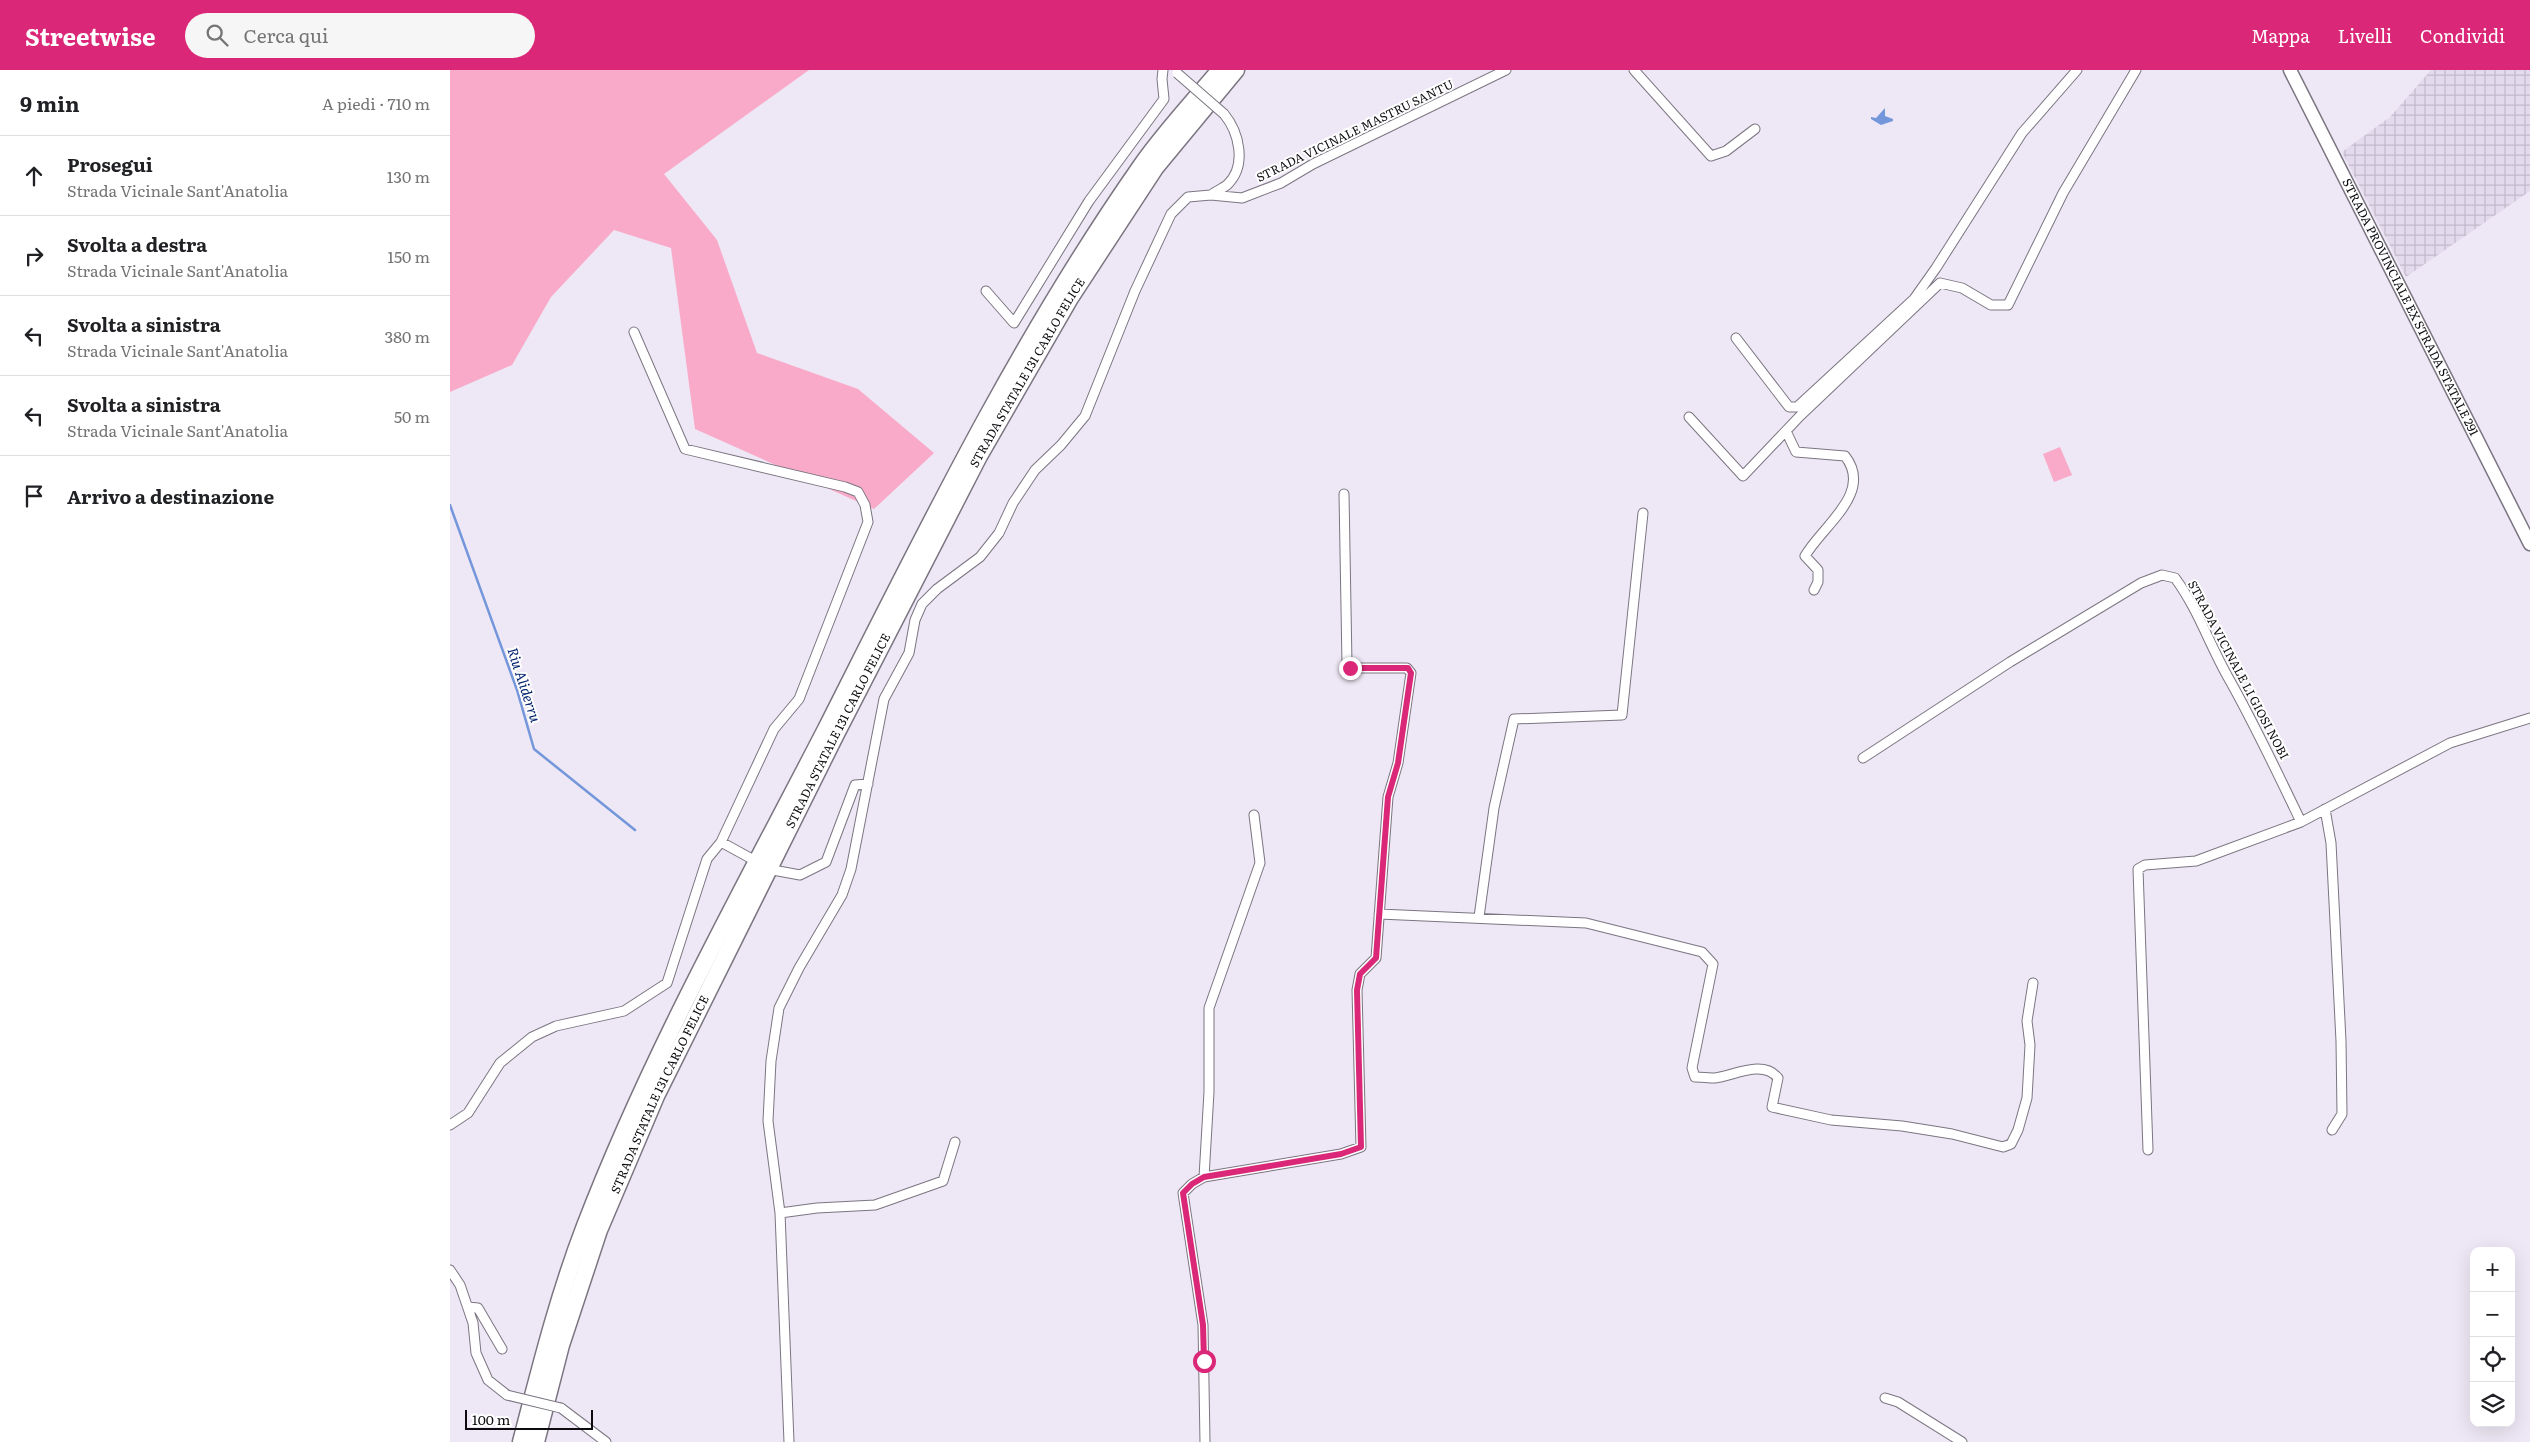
<!DOCTYPE html>
<html lang="it">
<meta charset="utf-8">
<style>
body{margin:0;font-family:Literata,serif;background:#f6f6f6;color:#202124}
.controls{position:absolute;right:15px;bottom:15px;display:grid;overflow:hidden;border-radius:10px;box-shadow:0 5px 20px #0002}
.controls button{width:45px;height:45px;display:grid;place-items:center;padding:0;border:0;border-bottom:1px solid #e0e0e0;background:#fff;color:#202124;font:25px sans-serif}
.scale{position:absolute;left:15px;bottom:12px;width:128px;box-sizing:border-box;padding-left:5px;border:2px solid #0d0b0f;border-top:0;font-size:14px;line-height:18px;white-space:nowrap;color:#0d0b0f;-webkit-text-stroke:4px #fff;paint-order:stroke}
.stop{position:absolute;width:15px;height:15px;margin:-11px;border:4px solid #db2777;border-radius:50%;background:#fff}
.stop.end{background:#db2777;border-color:#fff;box-shadow:0 1px 5px #0008}
.list{margin:0;padding:0;list-style:none}
h2{display:flex;justify-content:space-between;align-items:center;height:65px;margin:0;padding:0 20px;font-size:21px}
h2 small{font-size:16px;font-weight:400;color:#757577}
.list li{display:grid;grid-template-columns:32px 1fr auto;gap:15px;align-items:center;box-sizing:border-box;height:80px;padding:0 20px;border-top:1px solid #e0e0e0}
.list b{display:block;font-size:19px;white-space:nowrap}
.list p{margin:0;font-size:16px;white-space:nowrap;color:#757577}
.list em{font-size:16px;font-style:normal;color:#757577}
.icon{flex:none;width:28px;height:28px;fill:none;stroke:currentColor;stroke-width:2;stroke-linecap:round;stroke-linejoin:round}
.map{position:relative;flex:none;width:2080px;height:1372px;overflow:hidden}
header{display:flex;align-items:center;gap:30px;box-sizing:border-box;height:70px;padding:0 25px;background:#db2777;color:#fff}
header strong{font-size:24px}
nav{display:flex;gap:28px;margin-inline-start:auto;font-size:18px}
.search{width:350px;height:45px;background:#f6f6f6;display:flex;align-items:center;gap:12px;box-sizing:border-box;padding:0 18px;border-radius:28px;color:#757577;font-size:19px}
main{display:flex}
aside{flex:1;background:#fff}
.map>svg:first-child{display:block}
.industrial{fill:url(#industrial-grid)}
.grass{fill:#f9aac8}
.water{fill:#7496da}
.lines{fill:none;stroke-linecap:round;stroke-linejoin:round}
.stream{stroke:#7496da;stroke-width:2.5}
.street-casing{stroke:#7b7581;stroke-width:11}
.secondary-casing{stroke:#7b7581;stroke-width:15}
.highway-casing{stroke:#7b7581;stroke-width:19}
.street{stroke:#fff;stroke-width:9}
.secondary{stroke:#fff;stroke-width:12}
.highway{stroke:#fff;stroke-width:16}
.street-bridge-casing{stroke:#7b7581;stroke-width:11;stroke-linecap:butt}
.street-bridge{stroke:#fff;stroke-width:9}
.route{stroke:#db2777;stroke-width:6}
.labels{text-anchor:middle;stroke-width:4;stroke-linejoin:round;paint-order:stroke}
.street-label{font-size:12px;fill:#0d0b0f;stroke:#fff}
.water-label{font-size:14px;font-style:italic;fill:#03226f;stroke:#fff}
</style>
<header>
<strong>Streetwise</strong>
<div class="search"><svg class="icon" aria-label="search" viewBox="0 0 24 24"><circle cx="10" cy="10" r="6"/><path d="M15 15l6 6"/></svg>Cerca qui</div>
<nav><a>Mappa</a><a>Livelli</a><a>Condividi</a></nav>
</header>
<main>
<aside>
<h2>9 min<small>A piedi · 710 m</small></h2>
<ul class="list">
<li><svg class="icon" aria-label="ahead" viewBox="0 0 24 24"><path d="M12 20V5M6 11l6-6 6 6"/></svg><div><b>Prosegui</b><p>Strada Vicinale Sant'Anatolia</p></div><em>130 m</em></li>
<li><svg class="icon" aria-label="right" viewBox="0 0 24 24"><path d="M7 20v-9h11M14 6l5 5-5 5"/></svg><div><b>Svolta a destra</b><p>Strada Vicinale Sant'Anatolia</p></div><em>150 m</em></li>
<li><svg class="icon" aria-label="left" viewBox="0 0 24 24"><path d="M17 20v-9H6M10 6l-5 5 5 5"/></svg><div><b>Svolta a sinistra</b><p>Strada Vicinale Sant'Anatolia</p></div><em>380 m</em></li>
<li><svg class="icon" aria-label="left" viewBox="0 0 24 24"><path d="M17 20v-9H6M10 6l-5 5 5 5"/></svg><div><b>Svolta a sinistra</b><p>Strada Vicinale Sant'Anatolia</p></div><em>50 m</em></li>
<li><svg class="icon" aria-label="arrive" viewBox="0 0 24 24"><path d="M6 21V4h12l-3 4 3 4H6"/></svg><div><b>Arrivo a destinazione</b></div></li>
</ul>
</aside>
<div class="map">
<svg width="2080" height="1372" viewBox="0 0 2080 1372">
<defs>
<pattern id="industrial-grid" width="8" height="8" patternUnits="userSpaceOnUse" patternTransform="scale(1.25)"><rect width="8" height="8" fill="#e4daed"/><path d="M0 4h8M4 0v8" fill="none" stroke="#c2baca"/></pattern>
</defs>
<rect width="100%" height="100%" fill="#eee7f5"/>
<path class="industrial" d="M 1981,0 L 2080,0 L 2080,121 L 1956,207 L 1892,82 L 1940,47 Z"/>
<path class="grass" d="M 0,0 L 359,0 L 214,104 L 267,170 L 307,283 L 408,319 L 484,383 L 424,439 L 245,359 L 221,178 L 164,160 L 101,227 L 62,295 L 0,322 Z
M 1610,377 L 1622,405 L 1604,412 L 1593,384 Z"/>
<path class="water" d="M 1435,38 L 1435,46 L 1443,49 L 1443,51 L 1431,55 L 1421,49 L 1421,47 L 1426,48 Z"/>
<g class="lines">
<path class="stream" d="M 0,435 L 67,620 L 84,679 L 185,760"/>
<g class="street-casing">
<path id="street" d="M 1184,0 L 1261,86 L 1276,81 L 1305,59
M 761,125 C 766,121 774,118 778,114 C 797,95 789,62 774,44
M 536,221 L 564,253 L 639,131 L 714,29 L 712,9 L 713,0
M 184,262 L 235,379 L 395,417 L 408,422 L 415,435 L 418,452 L 349,629 L 324,659 L 271,772
M 1286,268 L 1339,337 L 1347,337 L 1464,229 L 1486,198 L 1572,63 L 1627,0
M 1239,347 L 1293,406 L 1350,346 L 1490,213 L 1512,218 L 1541,235 L 1558,235 L 1613,123 L 1686,0
M 1336,361 L 1346,382 L 1395,386 C 1424,423 1372,456 1355,486 L 1368,500 L 1368,512 L 1364,520
M 1413,688 L 1560,592 L 1691,513 L 1712,505 L 1725,508 C 1748,539 1760,576 1779,609 C 1805,655 1828,704 1851,752 L 2000,673 L 2080,648
M 1875,739 L 1881,773 L 1891,971 L 1892,1044 L 1882,1060
M 323,800 L 350,805 L 376,792 L 405,715 L 418,714
M 929,844 L 1136,853 L 1252,882 L 1263,894 L 1242,998 L 1245,1007 C 1251,1007 1259,1008 1265,1008 C 1283,1006 1313,989 1328,1008 L 1322,1037 L 1381,1050 L 1452,1056 L 1502,1064 L 1553,1077 L 1561,1074 L 1568,1060 L 1577,1028 L 1580,975 L 1577,951 L 1583,913
M 1029,847 L 1044,738 L 1064,649 L 1172,645 L 1193,443
M 0,1055 L 18,1043 L 50,993 L 82,967 L 106,956 L 174,941 L 217,913 L 257,789 L 271,772 L 302,789
M 1698,1080 L 1688,799 L 1695,795 L 1746,791 L 1851,752
M 754,1107 L 759,1022 L 759,938 L 810,793 L 804,745
M 330,1143 L 367,1138 L 425,1135 L 493,1111 L 505,1072
M 0,1200 L 10,1215 L 23,1253 L 26,1283 L 38,1310 L 57,1325
M 18,1237 L 28,1238 L 52,1279
M 1435,1328 L 1448,1332 L 1512,1372
M 111,1338 L 156,1372
M 339,1372 L 330,1143 L 318,1051 L 321,991 L 329,938 L 349,898 L 392,825 L 401,799 L 434,629 L 459,583 L 465,550 L 472,534 L 487,519 L 530,487 L 549,463 L 563,433 L 585,400 L 611,375 L 635,346 L 685,221 L 721,144 L 738,127 L 761,125 L 792,128 L 831,113 L 863,94 L 1056,0
M 755,1372 L 753,1255 L 733,1123 L 742,1114 L 754,1107 L 891,1084 L 911,1077 L 907,920 L 910,904 L 926,888 L 938,727 L 948,693 L 961,603 L 957,598 L 900,598 L 897,594 L 894,424"/>
</g>
<g class="secondary-casing">
<g id="secondary">
<path id="s1" d="M 1840,0 L 2080,474"/>
</g>
</g>
<g class="highway-casing">
<g id="highway">
<path d="M 71,1372 C 90,1299 108,1226 135,1156 C 201,984 292,822 376,659 C 473,467 567,273 691,96 C 714,63 743,32 770,0"/>
<path id="s2" d="M 86,1372 L 111,1275 L 149,1160 L 206,1026 L 385,666 L 529,386 L 620,228 L 705,98 L 786,0"/>
</g>
</g>
<use href="#street" class="street"/>
<use href="#secondary" class="secondary"/>
<use href="#highway" class="highway"/>
<g class="street-bridge-casing">
<path id="street-bridge" d="M 727,3 L 774,44
M 57,1325 L 111,1338"/>
</g>
<use href="#street-bridge" class="street-bridge"/>
</g>
<g class="lines">
<path class="route" d="M 754,1291 L 753,1255 L 733,1123 L 742,1114 L 754,1107 L 891,1084 L 911,1077 L 907,920 L 910,904 L 926,888 L 938,727 L 948,693 L 961,603 L 958,598 L 900,598"/>
</g>
<g class="labels">
<g class="street-label">
<text transform="translate(905 61) rotate(-26)" y="4">STRADA VICINALE MASTRU SANTU</text>
<text dy="4" stroke="none"><textPath href="#s1" startOffset="266">STRADA PROVINCIALE EX STRADA STATALE 291</textPath></text>
<text dy="4" stroke="none"><textPath href="#s2" startOffset="1180">STRADA STATALE 131 CARLO FELICE</textPath></text>
<text transform="translate(1788 600) rotate(62)" y="4">STRADA VICINALE LI GIOSI NOBI</text>
<text dy="4" stroke="none"><textPath href="#s2" startOffset="775">STRADA STATALE 131 CARLO FELICE</textPath></text>
<text dy="4" stroke="none"><textPath href="#s2" startOffset="370">STRADA STATALE 131 CARLO FELICE</textPath></text>
</g>
<g class="water-label">
<text transform="translate(74 615) rotate(72)" y="5">Riu Aliderru</text>
</g>
</g>
</svg>
<div class="controls">
<button>+</button>
<button>−</button>
<button><svg class="icon" aria-label="locate" viewBox="0 0 24 24"><circle cx="12" cy="12" r="6"/><path d="M12 2v4M12 18v4M2 12h4M18 12h4"/></svg></button>
<button><svg class="icon" aria-label="layers" viewBox="0 0 24 24"><path d="M12 4l9 5-9 5-9-5zM3 14l9 5 9-5"/></svg></button>
</div>
<div class="scale">100 m</div>
<div class="stop" style="left:754px;top:1291px"></div>
<div class="stop end" style="left:900px;top:598px"></div>
</div>
</main>
